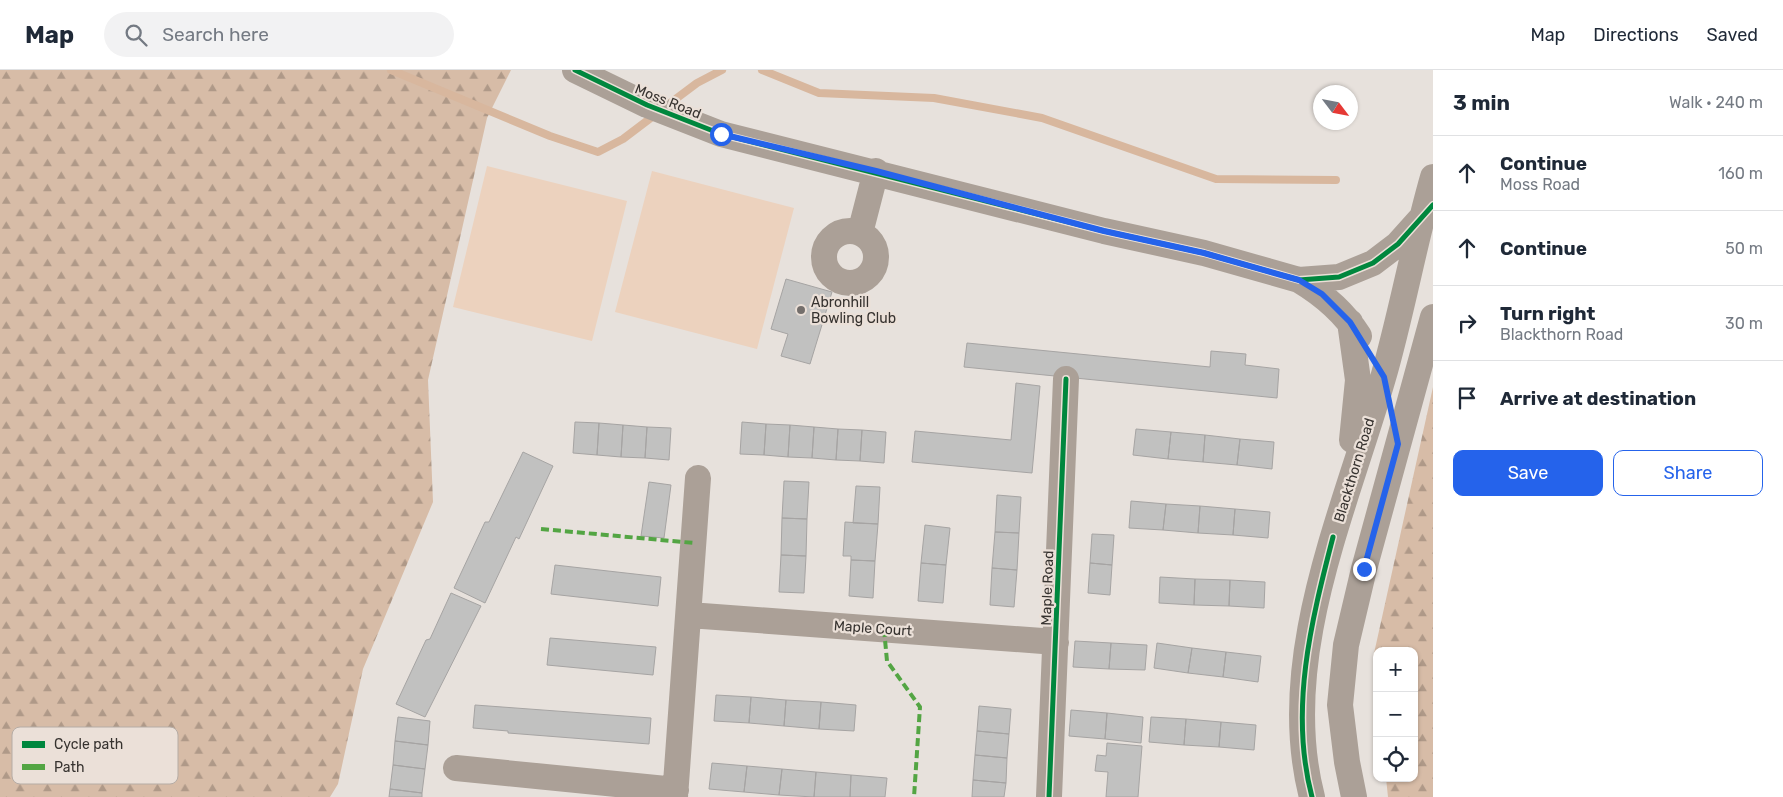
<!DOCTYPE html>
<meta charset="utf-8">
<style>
body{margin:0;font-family:Rubik,sans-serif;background:#f2f2f3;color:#1f2937}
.controls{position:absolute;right:15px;bottom:15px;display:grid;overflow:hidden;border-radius:10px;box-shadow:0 1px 4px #0004}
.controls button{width:45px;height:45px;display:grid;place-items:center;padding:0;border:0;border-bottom:1px solid #e0e1e3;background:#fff;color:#1f2937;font:25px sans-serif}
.compass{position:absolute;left:1313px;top:15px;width:45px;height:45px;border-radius:50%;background:#fff;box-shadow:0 1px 4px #0004;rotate:122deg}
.stop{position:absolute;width:15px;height:15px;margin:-11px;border:4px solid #2563eb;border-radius:50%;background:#fff}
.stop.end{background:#2563eb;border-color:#fff;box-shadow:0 1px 5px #0008}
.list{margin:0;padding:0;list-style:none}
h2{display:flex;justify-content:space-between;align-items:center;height:65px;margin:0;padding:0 20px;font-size:21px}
h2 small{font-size:16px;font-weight:400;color:#747a83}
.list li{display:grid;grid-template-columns:32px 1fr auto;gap:15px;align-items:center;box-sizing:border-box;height:75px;padding:0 20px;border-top:1px solid #e0e1e3}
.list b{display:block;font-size:19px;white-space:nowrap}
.list p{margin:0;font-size:16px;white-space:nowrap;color:#747a83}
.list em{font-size:16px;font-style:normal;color:#747a83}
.actions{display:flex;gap:10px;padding:15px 20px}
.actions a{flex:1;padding:11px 0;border:1px solid #2563eb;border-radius:10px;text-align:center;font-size:18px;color:#2563eb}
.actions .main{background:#2563eb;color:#fff}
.icon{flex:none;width:28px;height:28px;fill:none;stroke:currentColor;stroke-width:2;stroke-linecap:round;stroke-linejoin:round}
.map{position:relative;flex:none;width:1433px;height:727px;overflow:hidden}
header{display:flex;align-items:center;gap:30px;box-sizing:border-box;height:70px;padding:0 25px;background:#fff;border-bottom:1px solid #e0e1e3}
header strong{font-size:24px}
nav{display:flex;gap:28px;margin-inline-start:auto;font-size:18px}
.search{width:350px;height:45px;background:#f2f2f3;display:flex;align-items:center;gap:12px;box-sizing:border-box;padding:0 18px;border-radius:28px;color:#747a83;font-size:19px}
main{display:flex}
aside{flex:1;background:#fff}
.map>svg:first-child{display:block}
.grass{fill:#ecd2be}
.forest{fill:url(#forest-firs)}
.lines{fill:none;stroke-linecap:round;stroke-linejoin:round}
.stream{stroke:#d8b79e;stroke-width:8}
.building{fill:#c1c1c0;stroke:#a6a4a3}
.minor{stroke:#aba097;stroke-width:26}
.quiet{stroke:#53a543;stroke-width:4;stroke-dasharray:8 4;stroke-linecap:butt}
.cycleway-casing{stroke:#ebe0d8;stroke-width:8}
.cycleway{stroke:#00873e;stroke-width:5}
.route{stroke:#2563eb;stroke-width:6}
.poi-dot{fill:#746f6c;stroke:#ebe0d8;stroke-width:2}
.labels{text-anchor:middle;stroke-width:4.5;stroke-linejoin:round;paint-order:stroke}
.street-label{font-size:14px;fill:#36322f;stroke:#ebe0d8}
.poi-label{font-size:14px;fill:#36322f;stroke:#ebe0d8;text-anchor:start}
.key{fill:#ebe0d8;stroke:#b5aca5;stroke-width:1}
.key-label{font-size:14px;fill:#36322f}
</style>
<header>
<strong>Map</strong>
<div class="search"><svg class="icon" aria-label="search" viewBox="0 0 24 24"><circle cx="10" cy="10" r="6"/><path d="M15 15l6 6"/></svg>Search here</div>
<nav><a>Map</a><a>Directions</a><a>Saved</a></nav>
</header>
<main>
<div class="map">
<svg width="1433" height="727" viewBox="0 0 1433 727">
<defs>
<pattern id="forest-firs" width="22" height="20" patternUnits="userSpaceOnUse" patternTransform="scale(1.25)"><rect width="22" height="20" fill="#d7bca7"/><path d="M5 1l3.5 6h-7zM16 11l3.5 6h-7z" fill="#af9988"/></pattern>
</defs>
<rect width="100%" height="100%" fill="#e7e1dc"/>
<path class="grass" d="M 487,96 L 627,131 L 592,271 L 453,237 Z
M 652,101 L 794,138 L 757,279 L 615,242 Z"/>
<path class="forest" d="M 0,0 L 511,0 L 487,48 L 428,310 L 433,432 L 363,599 L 338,714 L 330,727 L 0,727 Z
M 1433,317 L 1433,727 L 1388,727 L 1386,708 L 1414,708 L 1414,581 L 1377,581 L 1377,624 L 1373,588 Z"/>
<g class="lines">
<path class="stream" d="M 391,0 L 550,66 L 598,82 L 623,69 L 656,44
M 762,0 L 819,23 L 934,28 L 1042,48 L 1216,109 L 1336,110
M 665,37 L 697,13 L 722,0"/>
</g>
<path class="building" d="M 786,209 L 832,222 L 810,294 L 781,286 L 788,264 L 771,259 Z
M 967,273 L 1210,297 L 1211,281 L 1246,284 L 1245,295 L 1279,299 L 1277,328 L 964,297 Z
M 1016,313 L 1040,316 L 1032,403 L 912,392 L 915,361 L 1011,370 Z
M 575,352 L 599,353 L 597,385 L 573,383 Z
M 742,352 L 766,354 L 764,385 L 740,384 Z
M 599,353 L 623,355 L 621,387 L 597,385 Z
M 766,354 L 790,355 L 788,387 L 764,385 Z
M 623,355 L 647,357 L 645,388 L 621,387 Z
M 790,355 L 814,357 L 812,388 L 788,387 Z
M 647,357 L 671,358 L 669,390 L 645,388 Z
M 814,357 L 838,359 L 836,390 L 812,388 Z
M 838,359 L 862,360 L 860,391 L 836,390 Z
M 1136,359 L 1171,362 L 1168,389 L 1133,385 Z
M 862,360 L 886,362 L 884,393 L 860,391 Z
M 1171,362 L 1205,365 L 1203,392 L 1168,389 Z
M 1205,365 L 1240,369 L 1237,395 L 1203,392 Z
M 1240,369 L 1274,372 L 1272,399 L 1237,395 Z
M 523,382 L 553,396 L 519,469 L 516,467 L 485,533 L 454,518 L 485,452 L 489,452 Z
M 784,411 L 809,412 L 807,449 L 782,448 Z
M 649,412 L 671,415 L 664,468 L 641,466 Z
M 856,416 L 880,417 L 878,454 L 853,453 Z
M 997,425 L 1021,427 L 1019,463 L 995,462 Z
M 1131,431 L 1166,434 L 1163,460 L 1129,458 Z
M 1166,434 L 1200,436 L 1198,463 L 1163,460 Z
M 1200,436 L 1235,439 L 1233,465 L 1198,463 Z
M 1235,439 L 1270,442 L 1268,468 L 1233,465 Z
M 782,448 L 807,449 L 806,486 L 781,485 Z
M 845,452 L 878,454 L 875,491 L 851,490 L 851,486 L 843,486 Z
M 925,455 L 950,458 L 946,495 L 921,493 Z
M 995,462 L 1019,463 L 1017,500 L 992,498 Z
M 1092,464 L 1114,465 L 1112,495 L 1090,493 Z
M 781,485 L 806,486 L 804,523 L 779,522 Z
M 851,490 L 875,491 L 873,528 L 849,526 Z
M 921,493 L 946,495 L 943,533 L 918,531 Z
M 1090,493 L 1112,495 L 1110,525 L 1088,523 Z
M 555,495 L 661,507 L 658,536 L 551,524 Z
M 992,498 L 1017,500 L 1014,537 L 990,535 Z
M 1160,507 L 1195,509 L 1194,535 L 1159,533 Z
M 1195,509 L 1230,510 L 1229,536 L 1194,535 Z
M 1230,510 L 1265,512 L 1264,538 L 1229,536 Z
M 451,523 L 481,536 L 425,647 L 396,634 L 426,570 L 430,569 Z
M 550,568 L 656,577 L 653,605 L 547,595 Z
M 1075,571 L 1111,573 L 1109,599 L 1073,597 Z
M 1111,573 L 1147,575 L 1145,600 L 1109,599 Z
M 1157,573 L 1192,578 L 1188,603 L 1154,598 Z
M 1192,578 L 1226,582 L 1223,607 L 1188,603 Z
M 1226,582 L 1261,586 L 1258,612 L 1223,607 Z
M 716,625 L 751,627 L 749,653 L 714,651 Z
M 751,627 L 786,630 L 784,656 L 749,653 Z
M 786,630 L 821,632 L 819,659 L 784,656 Z
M 821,632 L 856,635 L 854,661 L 819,659 Z
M 475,635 L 651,648 L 649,674 L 508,663 L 508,661 L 473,658 Z
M 979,636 L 1011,639 L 1009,664 L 977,661 Z
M 1071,640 L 1107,643 L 1105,669 L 1069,666 Z
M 1107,643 L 1143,647 L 1141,673 L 1105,669 Z
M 398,647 L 430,651 L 428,675 L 395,671 Z
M 1151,647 L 1186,649 L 1184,675 L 1149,672 Z
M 1186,649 L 1221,652 L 1219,677 L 1184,675 Z
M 1221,652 L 1256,655 L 1254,680 L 1219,677 Z
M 977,661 L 1009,664 L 1007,688 L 975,685 Z
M 395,671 L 428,675 L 425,699 L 393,695 Z
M 1107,673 L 1142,676 L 1138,727 L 1106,727 L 1108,702 L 1095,701 L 1097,685 L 1106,686 Z
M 975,685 L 1007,688 L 1006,713 L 973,710 Z
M 712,693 L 747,696 L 744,722 L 709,719 Z
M 393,695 L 425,699 L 422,723 L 390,719 Z
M 747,696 L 782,699 L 779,725 L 744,722 Z
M 782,699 L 816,702 L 814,727 L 779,725 Z
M 816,702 L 851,705 L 850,727 L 814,727 Z
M 851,705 L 887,708 L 885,727 L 850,727 Z
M 973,710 L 1006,713 L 1004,727 L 972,727 Z
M 390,719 L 422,723 L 422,727 L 389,727 Z"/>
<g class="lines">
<path class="minor" d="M 575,0 L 647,35 L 721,64 L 1104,161 L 1204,183 L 1299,210 L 1339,207 L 1373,193 L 1398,174 L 1433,135
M824 187a26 26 0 1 1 52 0a26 26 0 1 1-52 0Z
M 860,163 L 876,101
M 1299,210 C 1324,225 1344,242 1359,266
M 1350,252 L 1358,310 L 1352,370
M 689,545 L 1056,572
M 456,698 L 676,720
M 675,727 L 698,408
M 1049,727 L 1066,309
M 1312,727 C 1276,589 1345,440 1383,308 C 1402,242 1414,173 1433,107
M 1354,727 L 1347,692 L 1340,635 L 1346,575 L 1364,499 L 1433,247"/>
<path class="quiet" d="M 541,459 L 694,473
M 884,559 L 887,591 L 920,637 L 914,727"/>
<g class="cycleway-casing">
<path id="cycleway" d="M 575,0 L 647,35 L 721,64 L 1104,161 L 1204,183 L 1299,210 L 1339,207 L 1373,193 L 1398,174 L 1433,135
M 1049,727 L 1066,309
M 1312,727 C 1289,640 1311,552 1333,467"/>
</g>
<use href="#cycleway" class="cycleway"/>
</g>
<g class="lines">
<path class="route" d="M 721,64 L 876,101 L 1104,161 L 1204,183 L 1299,210 L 1322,224 L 1350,252 L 1384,307 L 1398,374 L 1364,499"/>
</g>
<circle class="poi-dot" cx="801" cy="240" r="5"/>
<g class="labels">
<g class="street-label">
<text transform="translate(668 31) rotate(22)" y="5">Moss Road</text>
<text transform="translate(1354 400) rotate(-73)" y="5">Blackthorn Road</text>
<text transform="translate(1047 518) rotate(-88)" y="5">Maple Road</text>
<text transform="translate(873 558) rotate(4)" y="5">Maple Court</text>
</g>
<g class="poi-label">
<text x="811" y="237">Abronhill<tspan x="811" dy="16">Bowling Club</tspan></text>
</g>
</g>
<rect x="12" y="657" width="166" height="57" rx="8" class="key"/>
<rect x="22" y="671" width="23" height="7" fill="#00873e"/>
<rect x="22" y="694" width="23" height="6" fill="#53a543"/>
<g class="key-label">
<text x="54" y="679">Cycle path</text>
<text x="54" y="702">Path</text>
</g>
</svg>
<div class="controls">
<button>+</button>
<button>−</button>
<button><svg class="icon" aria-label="locate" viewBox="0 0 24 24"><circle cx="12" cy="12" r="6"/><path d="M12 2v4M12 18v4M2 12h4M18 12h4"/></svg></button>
</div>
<svg class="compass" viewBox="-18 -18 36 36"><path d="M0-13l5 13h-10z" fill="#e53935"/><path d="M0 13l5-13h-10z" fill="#747a83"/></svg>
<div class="stop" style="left:721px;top:64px"></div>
<div class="stop end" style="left:1364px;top:499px"></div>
</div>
<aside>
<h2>3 min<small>Walk · 240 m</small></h2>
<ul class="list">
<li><svg class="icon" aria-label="ahead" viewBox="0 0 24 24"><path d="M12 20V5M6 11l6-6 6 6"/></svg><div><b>Continue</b><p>Moss Road</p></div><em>160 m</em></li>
<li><svg class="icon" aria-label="ahead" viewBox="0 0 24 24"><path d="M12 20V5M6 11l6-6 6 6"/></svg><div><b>Continue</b></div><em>50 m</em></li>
<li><svg class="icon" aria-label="right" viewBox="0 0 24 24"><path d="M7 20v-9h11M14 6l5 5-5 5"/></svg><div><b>Turn right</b><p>Blackthorn Road</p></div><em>30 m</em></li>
<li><svg class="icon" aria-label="arrive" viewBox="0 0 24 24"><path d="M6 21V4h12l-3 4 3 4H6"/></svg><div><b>Arrive at destination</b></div></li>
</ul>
<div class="actions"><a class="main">Save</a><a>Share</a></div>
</aside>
</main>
